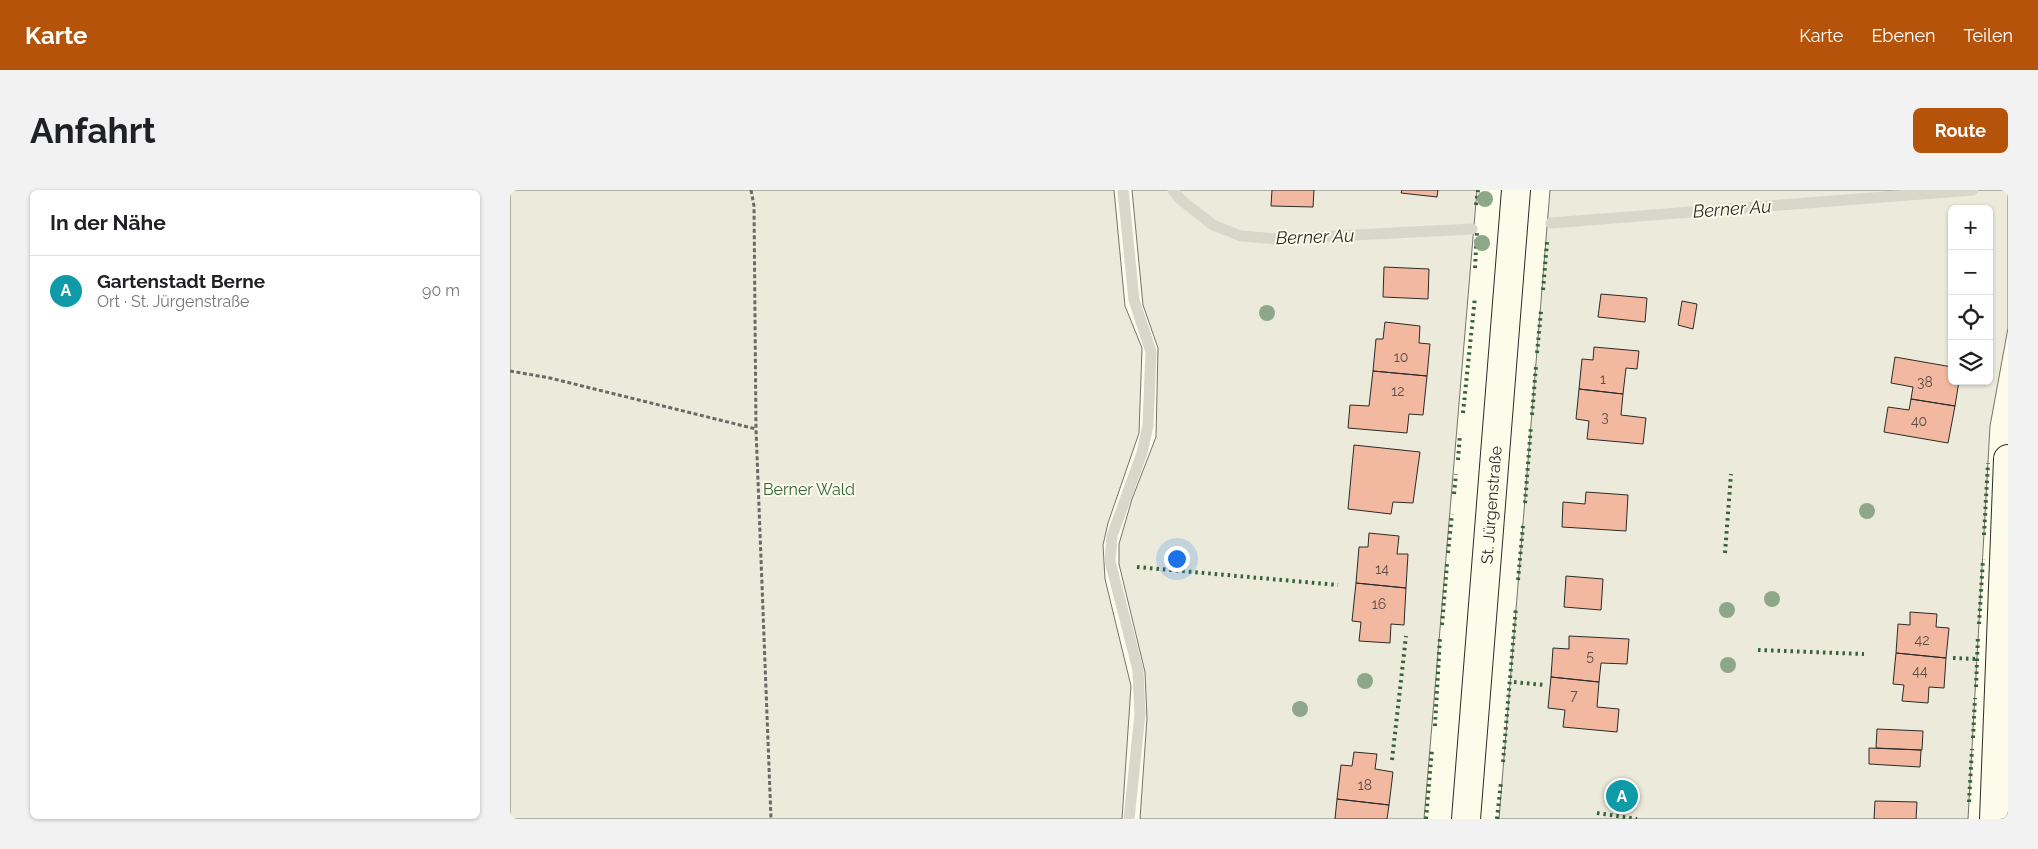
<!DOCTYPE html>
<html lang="de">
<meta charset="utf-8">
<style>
body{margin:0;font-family:Raleway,sans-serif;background:#f2f2f2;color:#202124}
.controls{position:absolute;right:15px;top:15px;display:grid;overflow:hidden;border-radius:8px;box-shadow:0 1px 4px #0004}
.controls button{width:45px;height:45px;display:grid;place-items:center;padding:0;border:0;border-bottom:1px solid #e0e0e0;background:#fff;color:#202124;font:25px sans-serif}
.you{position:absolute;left:666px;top:368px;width:18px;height:18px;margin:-12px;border:4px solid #fff;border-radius:50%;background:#1a73e8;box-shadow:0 0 0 8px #1a73e833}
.badge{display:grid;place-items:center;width:32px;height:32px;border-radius:50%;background:#b45309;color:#fff;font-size:16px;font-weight:700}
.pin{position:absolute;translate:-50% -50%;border:2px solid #fff;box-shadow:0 1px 5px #0006}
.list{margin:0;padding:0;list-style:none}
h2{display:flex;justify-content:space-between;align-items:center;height:65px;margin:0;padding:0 20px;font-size:21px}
h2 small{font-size:16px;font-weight:400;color:#757577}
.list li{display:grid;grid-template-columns:32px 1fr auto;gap:15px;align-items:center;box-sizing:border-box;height:70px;padding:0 20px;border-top:1px solid #e0e0e0}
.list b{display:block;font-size:19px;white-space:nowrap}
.list p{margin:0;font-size:16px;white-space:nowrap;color:#757577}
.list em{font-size:16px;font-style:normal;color:#757577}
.icon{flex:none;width:28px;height:28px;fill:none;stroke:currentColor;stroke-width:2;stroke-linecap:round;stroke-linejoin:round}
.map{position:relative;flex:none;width:1498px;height:629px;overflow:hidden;border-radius:8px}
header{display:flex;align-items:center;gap:30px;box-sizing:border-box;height:70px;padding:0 25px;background:#b45309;color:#fff}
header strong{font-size:24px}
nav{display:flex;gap:28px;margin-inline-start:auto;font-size:18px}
.intro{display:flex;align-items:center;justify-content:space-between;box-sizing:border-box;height:120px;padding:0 30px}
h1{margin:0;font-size:35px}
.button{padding:12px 22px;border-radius:8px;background:#b45309;color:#fff;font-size:18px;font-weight:700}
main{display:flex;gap:30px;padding:0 30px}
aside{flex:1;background:#fff;border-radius:8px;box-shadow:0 1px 4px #0004}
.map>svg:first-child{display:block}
.green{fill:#ecebdb;stroke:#74746e;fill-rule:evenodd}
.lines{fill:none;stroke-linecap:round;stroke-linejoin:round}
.stream{stroke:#d8d7c9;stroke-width:11}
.building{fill:#f2b8a0;stroke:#2b2b2b}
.minor-casing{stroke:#2b2b2b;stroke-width:30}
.path{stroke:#6a6964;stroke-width:3;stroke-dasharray:4 2.5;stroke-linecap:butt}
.minor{stroke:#fdfbea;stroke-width:28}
.hedge{stroke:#34623c;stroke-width:4;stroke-dasharray:2.5 4;stroke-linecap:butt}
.tree{fill:#8ea78a}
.labels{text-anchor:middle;stroke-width:4;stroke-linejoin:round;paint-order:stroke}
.number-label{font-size:14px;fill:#5d4e48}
.park-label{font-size:16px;fill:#34623c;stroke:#fdfbea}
.street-label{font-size:16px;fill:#2b2b2b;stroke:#fdfbea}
.water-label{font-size:18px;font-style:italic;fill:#2b2b2b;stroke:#fdfbea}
</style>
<header>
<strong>Karte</strong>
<nav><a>Karte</a><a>Ebenen</a><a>Teilen</a></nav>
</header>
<div class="intro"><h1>Anfahrt</h1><a class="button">Route</a></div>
<main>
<aside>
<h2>In der Nähe<small></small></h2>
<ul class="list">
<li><span class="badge" style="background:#0f9aa8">A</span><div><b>Gartenstadt Berne</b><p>Ort · St. Jürgenstraße</p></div><em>90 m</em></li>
</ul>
</aside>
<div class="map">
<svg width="1498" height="629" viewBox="0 0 1498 629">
<rect width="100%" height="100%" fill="#fdfbea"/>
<path class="green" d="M 0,0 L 604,0 L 615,116 L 632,158 L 629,243 L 598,333 L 593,355 L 595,389 L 621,496 L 612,629 L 0,629 Z
M 622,0 L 967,0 L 914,629 L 630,629 L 637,528 L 635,482 L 609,374 L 609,354 L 622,309 L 646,247 L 648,158 L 633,115 Z
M 1040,0 L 1498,0 L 1498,138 L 1480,236 L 1458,629 L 989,629 ZM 1442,19 L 1479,19 L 1479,191 L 1442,191 Z"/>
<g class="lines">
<path class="stream" d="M 613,0 L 624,110 L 641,162 L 638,235 L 632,263 L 602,346 L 600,371 L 628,480 L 630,524 L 619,629
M 663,0 L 670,9 L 703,35 L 731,46 L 767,49 L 962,39
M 1041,33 L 1463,0"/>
</g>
<path class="building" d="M 762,0 L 804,0 L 803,17 L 761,16 Z
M 892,0 L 928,0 L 927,7 L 891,3 Z
M 874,77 L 919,79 L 918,109 L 873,107 Z
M 1091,104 L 1137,108 L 1135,132 L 1088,127 Z
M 1172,111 L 1187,114 L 1183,139 L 1168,135 Z
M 875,132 L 910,136 L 909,153 L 920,154 L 917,186 L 863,181 L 866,149 L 873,149 Z
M 1084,157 L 1129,161 L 1127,179 L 1116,178 L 1113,204 L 1069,199 L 1072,169 L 1083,170 Z
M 1385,167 L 1442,177 L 1442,191 L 1449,191 L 1445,216 L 1401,209 L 1403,197 L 1381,193 Z
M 863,181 L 917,186 L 913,225 L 899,224 L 897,243 L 838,238 L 840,215 L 859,216 Z
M 1069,199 L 1113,204 L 1111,225 L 1136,228 L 1133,254 L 1077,249 L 1079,231 L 1066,229 Z
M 1401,209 L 1445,216 L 1438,253 L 1374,242 L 1378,217 L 1399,220 Z
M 844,255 L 910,262 L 903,313 L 883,312 L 881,324 L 838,319 Z
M 1076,302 L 1118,305 L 1116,341 L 1052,337 L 1053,312 L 1075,314 Z
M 859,343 L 889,346 L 887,364 L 898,364 L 896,398 L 846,393 L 849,357 L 858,357 Z
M 1056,386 L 1093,389 L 1091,420 L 1054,417 Z
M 846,393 L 896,398 L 894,435 L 881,434 L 880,453 L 849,451 L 851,432 L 842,431 Z
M 1400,422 L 1427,424 L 1426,437 L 1439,438 L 1436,468 L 1386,463 L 1388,434 L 1400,435 Z
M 1059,446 L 1119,449 L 1117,474 L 1091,473 L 1089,492 L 1041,487 L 1043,458 L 1059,459 Z
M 1386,463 L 1436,468 L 1434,498 L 1419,497 L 1418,513 L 1392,511 L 1394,495 L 1383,494 Z
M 1041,487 L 1089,492 L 1087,517 L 1109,519 L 1107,542 L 1053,537 L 1055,520 L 1038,518 Z
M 1367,539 L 1413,541 L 1412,560 L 1366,558 Z
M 1359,558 L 1411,560 L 1410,577 L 1359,574 Z
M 844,562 L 867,564 L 865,579 L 883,582 L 879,615 L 827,609 L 831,575 L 842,576 Z
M 827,609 L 879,615 L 877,629 L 825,629 Z
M 1365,611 L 1407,612 L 1406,629 L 1364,629 Z"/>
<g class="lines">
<g class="minor-casing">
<g id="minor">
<path id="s1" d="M 956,629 L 1006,0"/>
<path d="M 1484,629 L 1498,269"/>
</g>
</g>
<path class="path" d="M 241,0 L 244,16 L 246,239 L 261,629
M 0,181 L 40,188 L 246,239"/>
<use href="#minor" class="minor"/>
<path class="hedge" d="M 966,15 L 968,0
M 965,78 L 967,40
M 1033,100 L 1037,52
M 1027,163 L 1031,121
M 953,223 L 965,107
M 1022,225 L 1026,176
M 948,270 L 950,244
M 944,304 L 946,284
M 1015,313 L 1021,236
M 1474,345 L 1478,273
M 938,363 L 942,324
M 1215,363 L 1221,284
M 627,377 L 828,395
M 1008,390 L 1013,336
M 1469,434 L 1473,369
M 932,435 L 937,374
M 1248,460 L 1354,464
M 1443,468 L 1467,469
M 1004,492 L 1034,495
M 1466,497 L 1468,445
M 925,536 L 930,447
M 1463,548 L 1465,508
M 882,570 L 896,446
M 993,572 L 1006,417
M 1459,612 L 1462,559
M 1087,623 L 1127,629
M 916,629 L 922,559
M 987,629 L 991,592"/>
</g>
<g class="tree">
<circle cx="975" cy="9" r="8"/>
<circle cx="972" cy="53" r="8"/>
<circle cx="757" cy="123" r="8"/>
<circle cx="1357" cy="321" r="8"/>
<circle cx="1262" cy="409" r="8"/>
<circle cx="1217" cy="420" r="8"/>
<circle cx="1218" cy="475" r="8"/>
<circle cx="855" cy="491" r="8"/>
<circle cx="790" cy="519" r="8"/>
</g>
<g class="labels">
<g class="number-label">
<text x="891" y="172">10</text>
<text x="1093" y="194">1</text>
<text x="1415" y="197">38</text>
<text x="888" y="206">12</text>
<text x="1095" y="232">3</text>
<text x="1409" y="236">40</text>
<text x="872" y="384">14</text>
<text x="869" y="419">16</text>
<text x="1412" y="455">42</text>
<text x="1080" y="471">5</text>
<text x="1410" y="486">44</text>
<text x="1064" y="510">7</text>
<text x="855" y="600">18</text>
</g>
<g class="park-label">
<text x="299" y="305">Berner Wald</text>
</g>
<g class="street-label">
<text dy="6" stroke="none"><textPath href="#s1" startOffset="315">St. Jürgenstraße</textPath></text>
</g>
<g class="water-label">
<text transform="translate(1222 19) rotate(-4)" y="6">Berner Au</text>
<text transform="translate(805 47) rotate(-2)" y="6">Berner Au</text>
</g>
</g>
</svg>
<div class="controls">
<button>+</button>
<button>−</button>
<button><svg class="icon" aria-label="locate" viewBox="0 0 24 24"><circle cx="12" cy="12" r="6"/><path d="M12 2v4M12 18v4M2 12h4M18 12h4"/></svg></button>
<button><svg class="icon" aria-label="layers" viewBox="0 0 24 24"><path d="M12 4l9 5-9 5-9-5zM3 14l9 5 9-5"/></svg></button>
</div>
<div class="you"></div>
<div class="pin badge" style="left:1112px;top:606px;background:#0f9aa8">A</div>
</div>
</main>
